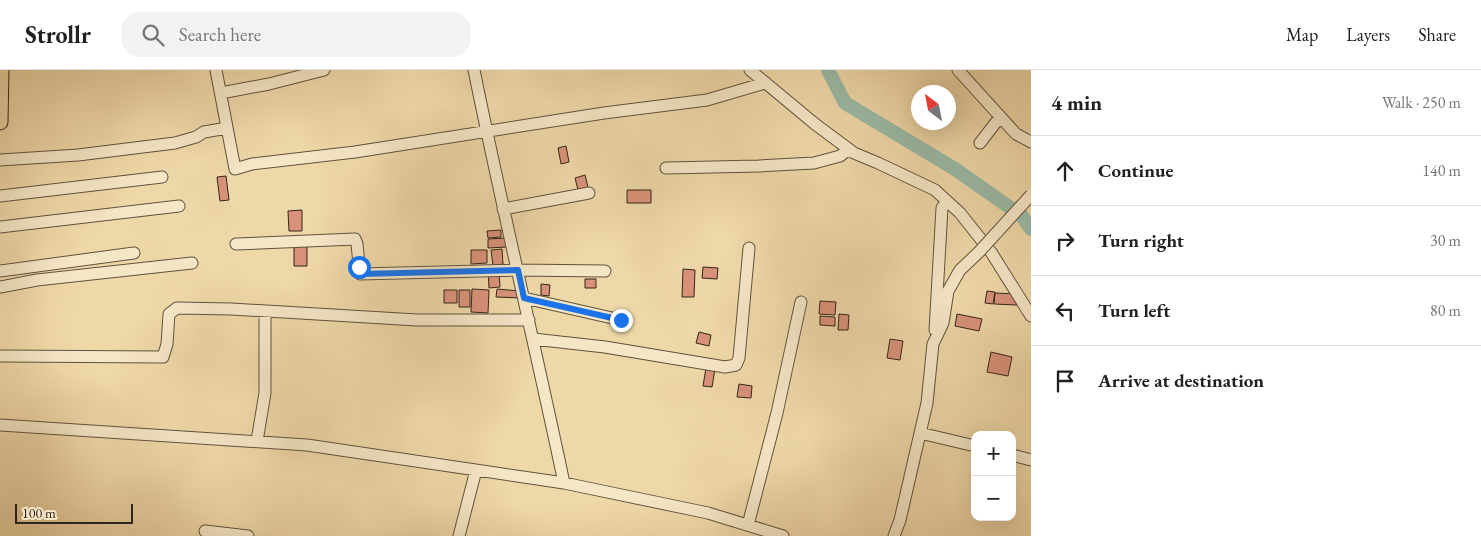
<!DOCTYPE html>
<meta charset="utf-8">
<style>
body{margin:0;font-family:"EB Garamond",serif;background:#f2f2f2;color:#202124}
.controls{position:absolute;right:15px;bottom:15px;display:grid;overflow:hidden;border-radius:10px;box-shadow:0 5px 20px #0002}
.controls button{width:45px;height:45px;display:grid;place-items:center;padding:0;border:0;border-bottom:1px solid #e0e0e0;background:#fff;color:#202124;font:25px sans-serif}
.compass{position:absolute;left:911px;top:15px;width:45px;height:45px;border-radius:50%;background:#fff;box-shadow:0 5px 20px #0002;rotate:328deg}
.scale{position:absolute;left:15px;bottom:12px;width:118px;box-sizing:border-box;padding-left:5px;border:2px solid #30251b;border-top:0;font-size:14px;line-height:18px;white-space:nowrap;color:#30251b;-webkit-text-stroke:4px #f5e6c6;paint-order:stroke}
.stop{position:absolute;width:15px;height:15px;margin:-11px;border:4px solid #1a73e8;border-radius:50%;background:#fff}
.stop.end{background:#1a73e8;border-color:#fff;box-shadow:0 1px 5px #0008}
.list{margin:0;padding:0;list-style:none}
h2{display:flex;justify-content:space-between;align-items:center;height:65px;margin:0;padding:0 20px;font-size:21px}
h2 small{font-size:16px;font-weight:400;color:#757577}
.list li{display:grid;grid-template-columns:32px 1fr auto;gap:15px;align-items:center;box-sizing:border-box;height:70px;padding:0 20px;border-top:1px solid #e0e0e0}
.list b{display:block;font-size:19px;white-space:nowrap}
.list em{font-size:16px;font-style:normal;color:#757577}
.icon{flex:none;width:28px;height:28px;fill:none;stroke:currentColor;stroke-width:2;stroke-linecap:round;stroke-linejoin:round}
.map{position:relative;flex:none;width:1031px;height:466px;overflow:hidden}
header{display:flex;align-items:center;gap:30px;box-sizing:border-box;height:70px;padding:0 25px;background:#fff;border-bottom:1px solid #e0e0e0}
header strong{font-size:24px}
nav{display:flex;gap:28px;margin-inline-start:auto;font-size:18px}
.search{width:350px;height:45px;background:#f2f2f2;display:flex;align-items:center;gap:12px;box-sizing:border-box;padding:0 18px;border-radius:20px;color:#757577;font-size:19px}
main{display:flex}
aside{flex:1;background:#fff}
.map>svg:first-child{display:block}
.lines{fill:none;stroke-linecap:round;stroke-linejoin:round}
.river{stroke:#9abaa6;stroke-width:14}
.building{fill:#d9927a;stroke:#30251b}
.minor-casing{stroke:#60523e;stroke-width:13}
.major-casing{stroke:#30251b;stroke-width:17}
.minor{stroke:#f5e6c6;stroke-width:11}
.major{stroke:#efd8a8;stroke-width:15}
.minor-bridge-casing{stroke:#60523e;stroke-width:13;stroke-linecap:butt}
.minor-bridge{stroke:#f5e6c6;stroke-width:11}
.route{stroke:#1a73e8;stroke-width:6}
</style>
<header>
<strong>Strollr</strong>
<div class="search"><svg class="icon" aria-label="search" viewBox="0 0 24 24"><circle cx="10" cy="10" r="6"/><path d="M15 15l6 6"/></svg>Search here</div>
<nav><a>Map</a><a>Layers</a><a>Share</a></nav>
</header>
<main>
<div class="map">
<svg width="1031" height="466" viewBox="0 0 1031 466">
<rect width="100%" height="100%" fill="#efd8a8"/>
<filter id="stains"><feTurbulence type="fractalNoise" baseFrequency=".004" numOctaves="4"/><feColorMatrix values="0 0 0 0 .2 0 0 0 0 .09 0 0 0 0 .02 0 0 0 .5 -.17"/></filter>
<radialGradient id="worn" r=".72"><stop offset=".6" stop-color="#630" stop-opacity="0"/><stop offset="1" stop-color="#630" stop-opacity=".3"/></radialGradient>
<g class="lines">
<path class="river" d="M 828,0 L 845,33 L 955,99 L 1022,146 L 1031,159"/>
</g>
<path class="building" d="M 566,76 L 569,92 L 561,94 L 558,78 Z
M 585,105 L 588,117 L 578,120 L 575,108 Z
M 226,106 L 229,130 L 220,131 L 217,107 Z
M 627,120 L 651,120 L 651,133 L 627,133 Z
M 302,140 L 302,161 L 289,161 L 288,141 Z
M 501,160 L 501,167 L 488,168 L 487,161 Z
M 506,168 L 507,177 L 488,178 L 488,169 Z
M 294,176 L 307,176 L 307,196 L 294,196 Z
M 502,179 L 503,194 L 493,196 L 491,180 Z
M 471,180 L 487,180 L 487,193 L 471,194 Z
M 703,197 L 718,198 L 717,209 L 702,208 Z
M 683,199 L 695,200 L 694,227 L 682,227 Z
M 488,201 L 499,201 L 500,217 L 489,218 Z
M 585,209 L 596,209 L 596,218 L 585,218 Z
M 541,214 L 550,215 L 549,226 L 541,225 Z
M 472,219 L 489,220 L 488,243 L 471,242 Z
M 497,219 L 520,221 L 520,228 L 496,227 Z
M 444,220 L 457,220 L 457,233 L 444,233 Z
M 459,220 L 470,220 L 470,237 L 459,237 Z
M 987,221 L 995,222 L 993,234 L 985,233 Z
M 995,223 L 1018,224 L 1017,235 L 994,234 Z
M 820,231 L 836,232 L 835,245 L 819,244 Z
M 839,244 L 849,245 L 848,260 L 838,260 Z
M 957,244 L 982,249 L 979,261 L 955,256 Z
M 820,246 L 835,247 L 835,256 L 820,255 Z
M 699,262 L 711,265 L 709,276 L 696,273 Z
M 890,269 L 903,271 L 900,290 L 887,288 Z
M 991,282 L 1012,287 L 1008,306 L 987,302 Z
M 706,298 L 715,299 L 712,317 L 703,316 Z
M 739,314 L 752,316 L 751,328 L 737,327 Z"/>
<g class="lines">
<g class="minor-casing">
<path id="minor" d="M 216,0 L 235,99 L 252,94 L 355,82 L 604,43 L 707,30 L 765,13
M 474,0 C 502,138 535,275 564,413
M 750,0 L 815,54 L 854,83 L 878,93 L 935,120 L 960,143 L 991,182 L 1031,246
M 958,0 L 1016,64 L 1031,72
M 221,23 L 269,14 L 324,0
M 980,73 L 1000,47
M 0,90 L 78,85 L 175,73 L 196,67 L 204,62 L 227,58
M 666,98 L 759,96 L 814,93 L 840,86 L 849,79
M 0,126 L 162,107
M 503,139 L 589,123
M 0,157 L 179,136
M 236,174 L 355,169 L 357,174 L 360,204 L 517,200 L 605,201
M 0,201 L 134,183
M 0,217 L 37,210 L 192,193
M 524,228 L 621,250
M 935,260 L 942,138 L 947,131
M 533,269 L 605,277 L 725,297 L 736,295 L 739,288 L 749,178
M 0,286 L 163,287 L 167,274 L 169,244 L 177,238 L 231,239 L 417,250 L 529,250
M 0,355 L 307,375 L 564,413 L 708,443 L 783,466
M 920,363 L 975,376
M 257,371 L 265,323 L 265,241
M 1012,385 L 1031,390
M 748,455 L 777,343 L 801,232
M 205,461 L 248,466
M 459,466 L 476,400
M 894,466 L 900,450 L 927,333 L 933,274 L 943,253 L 948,221 L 960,200 L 979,182"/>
</g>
<g class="major-casing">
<path id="major" d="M 0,52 L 1,0"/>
</g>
<use href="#minor" class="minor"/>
<use href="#major" class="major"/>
<g class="minor-bridge-casing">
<path id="minor-bridge" d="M 979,182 L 1031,125"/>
</g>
<use href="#minor-bridge" class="minor-bridge"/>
</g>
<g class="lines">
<path class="route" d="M 359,197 L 360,204 L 518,200 L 524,228 L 621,250"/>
</g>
<rect width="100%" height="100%" filter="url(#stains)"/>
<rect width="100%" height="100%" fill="url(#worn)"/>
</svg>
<div class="controls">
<button>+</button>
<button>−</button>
</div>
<svg class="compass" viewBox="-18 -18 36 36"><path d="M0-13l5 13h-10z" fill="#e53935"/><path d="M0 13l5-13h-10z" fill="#757577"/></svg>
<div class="scale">100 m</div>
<div class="stop" style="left:359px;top:197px"></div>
<div class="stop end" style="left:621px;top:250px"></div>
</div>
<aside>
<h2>4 min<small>Walk · 250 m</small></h2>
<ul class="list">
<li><svg class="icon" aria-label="ahead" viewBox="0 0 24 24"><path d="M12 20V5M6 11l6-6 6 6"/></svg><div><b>Continue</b></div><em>140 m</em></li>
<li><svg class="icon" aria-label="right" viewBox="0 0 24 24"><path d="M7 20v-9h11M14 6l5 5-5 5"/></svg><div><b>Turn right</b></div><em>30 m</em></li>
<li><svg class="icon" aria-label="left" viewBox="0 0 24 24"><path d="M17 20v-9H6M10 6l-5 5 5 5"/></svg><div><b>Turn left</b></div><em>80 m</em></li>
<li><svg class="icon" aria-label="arrive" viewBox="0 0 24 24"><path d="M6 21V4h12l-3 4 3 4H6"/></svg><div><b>Arrive at destination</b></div></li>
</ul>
</aside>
</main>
